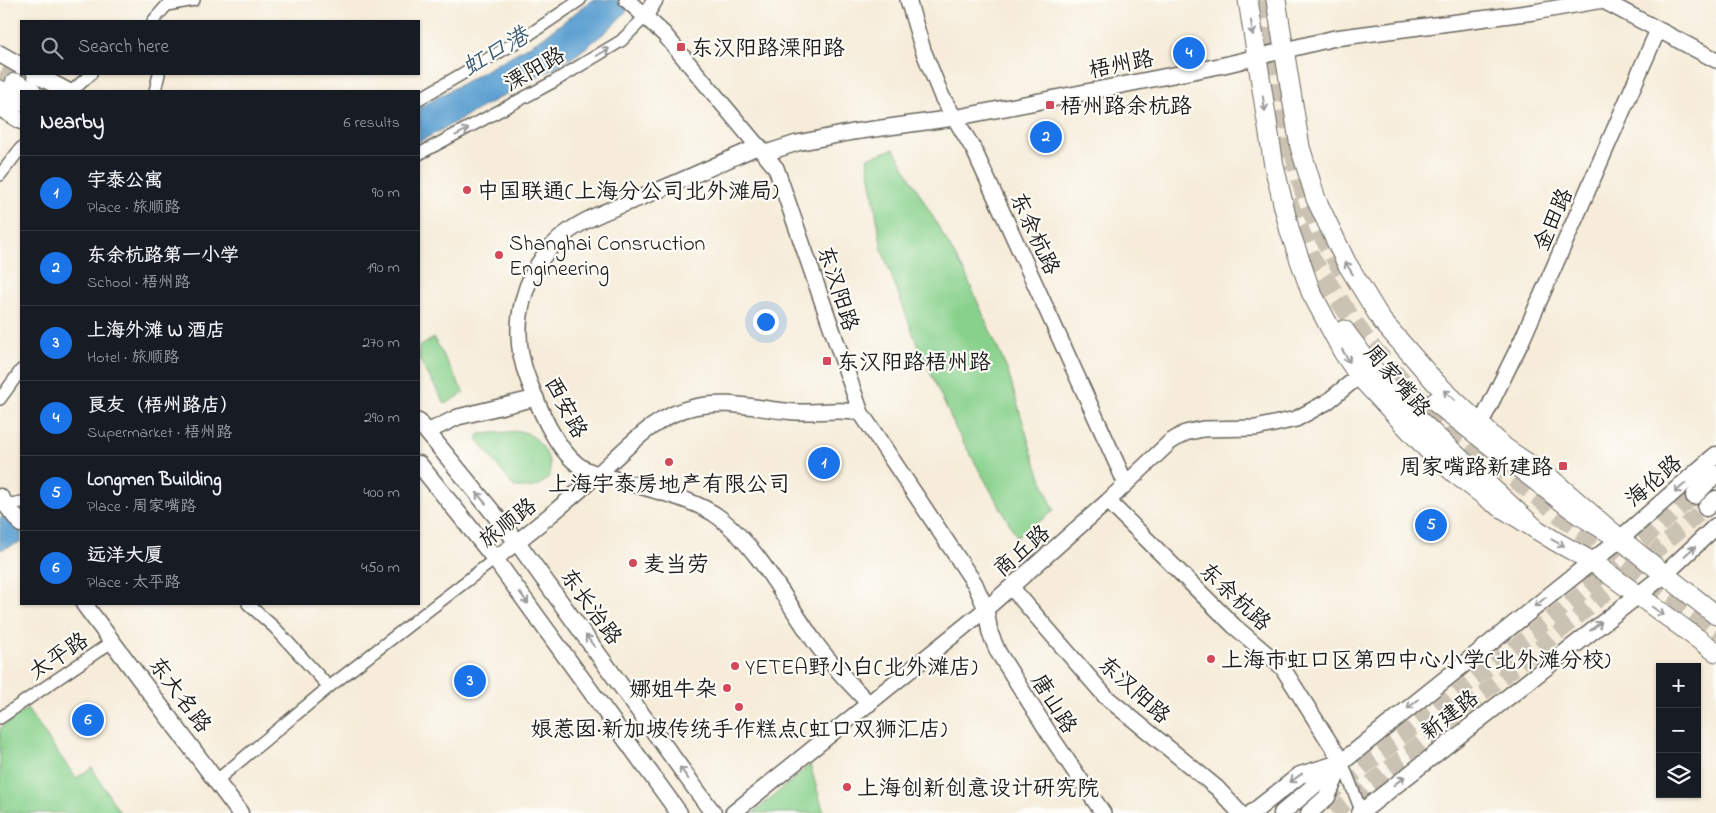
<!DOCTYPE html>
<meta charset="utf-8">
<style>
body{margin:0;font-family:"Indie Flower","LXGW WenKai TC",sans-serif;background:#20242c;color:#f1f3f6}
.controls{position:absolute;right:15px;bottom:15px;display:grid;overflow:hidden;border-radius:0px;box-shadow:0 1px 4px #0004}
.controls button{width:45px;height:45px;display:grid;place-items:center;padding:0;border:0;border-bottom:1px solid #363941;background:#171b24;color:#f1f3f6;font:25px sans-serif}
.you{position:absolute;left:765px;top:321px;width:18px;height:18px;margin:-12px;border:4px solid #fff;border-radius:50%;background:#1a73e8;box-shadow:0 0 0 8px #1a73e833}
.badge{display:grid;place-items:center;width:32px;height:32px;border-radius:50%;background:#1a73e8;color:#fff;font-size:16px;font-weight:700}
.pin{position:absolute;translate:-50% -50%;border:2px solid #fff;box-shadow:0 1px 5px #0006}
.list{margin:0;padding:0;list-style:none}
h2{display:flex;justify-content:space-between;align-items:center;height:65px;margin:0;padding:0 20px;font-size:21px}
h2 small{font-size:16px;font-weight:400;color:#9ea1a6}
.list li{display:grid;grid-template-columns:32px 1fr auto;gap:15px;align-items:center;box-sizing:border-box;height:75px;padding:0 20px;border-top:1px solid #363941}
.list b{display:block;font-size:19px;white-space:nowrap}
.list p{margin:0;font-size:16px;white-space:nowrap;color:#9ea1a6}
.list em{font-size:16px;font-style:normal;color:#9ea1a6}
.icon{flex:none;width:28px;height:28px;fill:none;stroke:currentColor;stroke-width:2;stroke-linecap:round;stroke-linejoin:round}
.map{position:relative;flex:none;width:1716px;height:813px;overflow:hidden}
.search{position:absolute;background:#171b24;box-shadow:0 1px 4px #0004;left:20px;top:20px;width:400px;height:55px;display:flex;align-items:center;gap:12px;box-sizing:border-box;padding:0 18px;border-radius:0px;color:#9ea1a6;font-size:19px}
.panel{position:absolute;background:#171b24;box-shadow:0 1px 4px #0004;left:20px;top:90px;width:400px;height:515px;border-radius:0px}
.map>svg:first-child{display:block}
.green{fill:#88d18c;stroke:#527654}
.water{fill:#5da0d1;stroke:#3c5e76}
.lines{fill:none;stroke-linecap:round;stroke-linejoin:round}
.secondary-tunnel{stroke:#cac2b3;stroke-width:16;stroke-dasharray:16 8;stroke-linecap:butt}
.primary-tunnel{stroke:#cac2b3;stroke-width:19;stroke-dasharray:19 9;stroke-linecap:butt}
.trunk-tunnel{stroke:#cac2b3;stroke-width:19;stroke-dasharray:19 9;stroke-linecap:butt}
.minor-casing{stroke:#68655e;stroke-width:14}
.tertiary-casing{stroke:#68655e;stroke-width:18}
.secondary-casing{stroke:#68655e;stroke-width:19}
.primary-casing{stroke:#68655e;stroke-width:21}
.trunk-casing{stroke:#68655e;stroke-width:21}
.minor{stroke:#fff;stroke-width:11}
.tertiary{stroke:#fff;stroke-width:15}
.secondary{stroke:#fff;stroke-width:16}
.primary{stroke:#fff;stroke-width:19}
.trunk{stroke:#fff;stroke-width:19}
.oneway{stroke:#999}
.poi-dot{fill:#d1495b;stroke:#fdfcf7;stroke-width:2}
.labels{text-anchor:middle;stroke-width:4.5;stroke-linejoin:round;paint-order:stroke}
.poi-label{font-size:22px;fill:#1c1c1c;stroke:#fdfcf7;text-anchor:start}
.street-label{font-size:22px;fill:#1c1c1c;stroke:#fdfcf7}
.water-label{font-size:24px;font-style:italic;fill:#3c5e76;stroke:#fdfcf7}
</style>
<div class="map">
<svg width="1716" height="813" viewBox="0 0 1716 813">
<rect width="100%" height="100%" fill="#fdfcf7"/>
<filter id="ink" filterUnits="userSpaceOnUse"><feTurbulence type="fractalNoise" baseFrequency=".02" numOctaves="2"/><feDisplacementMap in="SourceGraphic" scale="10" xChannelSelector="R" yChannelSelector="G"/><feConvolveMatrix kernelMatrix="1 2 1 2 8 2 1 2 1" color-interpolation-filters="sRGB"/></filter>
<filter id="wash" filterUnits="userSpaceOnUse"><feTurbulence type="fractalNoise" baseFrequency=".0096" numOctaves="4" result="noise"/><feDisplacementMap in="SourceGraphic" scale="20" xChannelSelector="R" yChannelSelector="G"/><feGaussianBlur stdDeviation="1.12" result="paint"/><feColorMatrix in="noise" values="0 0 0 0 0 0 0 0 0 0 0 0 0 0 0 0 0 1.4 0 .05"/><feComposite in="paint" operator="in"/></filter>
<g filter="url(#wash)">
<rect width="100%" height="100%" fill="#f6ecd9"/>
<path class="green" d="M 894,149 L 965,273 L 1008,372 L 1033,456 L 1054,511 L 1017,537 L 957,431 L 915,339 L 882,250 L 867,158 Z
M 434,338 L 464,393 L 445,404 L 419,359 L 419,347 Z
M 520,431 C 538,434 553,457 550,475 C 541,488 528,490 513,486 L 477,439 L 479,434 Z
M 27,709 L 76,778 L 92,768 L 120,813 L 0,813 L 0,728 Z
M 810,765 L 824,813 L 753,813 Z"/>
<path class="water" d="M 592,0 L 637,0 L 608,30 L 575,56 L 419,142 L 419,108 L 541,39 Z
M 21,509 L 21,542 L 0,550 L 0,518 Z"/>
</g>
<g filter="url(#ink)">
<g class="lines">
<path class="secondary-tunnel" d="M 1325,798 L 1571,602 L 1694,496
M 1333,813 L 1573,621 L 1706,508"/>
<path class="primary-tunnel" d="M 0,73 L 15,83"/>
<path class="trunk-tunnel" d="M 1263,0 L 1277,116 L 1286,170
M 1294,151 C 1301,196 1321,236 1345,275
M 1288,201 L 1312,260 L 1368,343 L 1429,410 L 1716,639"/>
<g class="minor-casing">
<path id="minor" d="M 153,21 L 167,5 L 194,0
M 72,91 L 91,74
M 155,91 L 159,74
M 419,99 L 527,36 L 580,0
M 419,154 L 553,82 L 621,41 L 644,18
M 0,175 L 21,148
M 0,399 L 21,370
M 6,505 L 21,502
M 248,604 L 275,628 L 329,687
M 0,718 L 113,641
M 1342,762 L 1362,813
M 217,780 L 329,687 L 495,559"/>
</g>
<g class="tertiary-casing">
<path id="tertiary" d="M 627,0 L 664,34 L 776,168 L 861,413 L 975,584 L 986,609 L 990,633 L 998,652 L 1052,738 L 1103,813
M 908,0 L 923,50 L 942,97 L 974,150 L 1126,484
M 1602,0 L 1716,60
M 644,18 L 655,0
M 759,146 C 723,162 688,178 652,193 C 624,205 589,215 565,234 C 522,269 508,328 528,379 C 539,407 553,445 578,465 C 590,474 608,477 622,481 C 651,490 696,499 720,518 C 759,549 784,598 812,638 C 828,662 849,682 869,704
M 766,153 L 797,143 L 853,132 L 954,118 L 1224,65 L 1335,38 L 1534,12 L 1603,0
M 1481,423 L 1522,340 L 1658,30
M 427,432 L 458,417 L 536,398
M 1108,501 L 1234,626 L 1282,667 L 1342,762
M 495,559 C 530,532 565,504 598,474 C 626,449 655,415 694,407 C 728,399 762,410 796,412 C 818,413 840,408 861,413
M 1011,587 L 1106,697 L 1217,788 L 1240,813
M 733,813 L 986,609 L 1108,501 L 1170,442 L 1185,433 L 1203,429 L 1256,428 L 1296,419 L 1327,402 L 1359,376"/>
</g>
<g class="secondary-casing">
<path id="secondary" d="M 0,54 L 21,66
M 35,74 L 67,91
M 0,108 L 21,121
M 419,422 L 517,542 L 713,813
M 419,464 L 495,559 L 679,813
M 1694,496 L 1716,474
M 0,497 L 21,524
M 1706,508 L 1716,499
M 84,604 L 240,813
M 1252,813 L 1300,775 L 1340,763
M 1282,813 L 1342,762 L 1620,539 L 1716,455
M 1309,813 L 1327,797 L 1340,767
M 1360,813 L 1664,575 L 1716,526"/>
</g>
<g class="primary-casing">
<path id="primary" d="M 1248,0 L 1274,166 L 1290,232 L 1311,292 L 1343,352 L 1359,376 L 1430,452 L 1458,476 L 1491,501 L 1555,541 L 1591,561 L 1716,652
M 1276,0 L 1300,147 L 1316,199 L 1346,262 L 1382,321 L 1436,383 L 1505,448 L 1551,479 L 1620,539 L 1716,615
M 15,83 L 31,91
M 0,90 L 21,102"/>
</g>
<g class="trunk-casing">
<path id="trunk" d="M 1344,330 L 1394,397 L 1537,530
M 1435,402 L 1578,514 L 1620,539"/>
</g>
<use href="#minor" class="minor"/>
<use href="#tertiary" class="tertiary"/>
<use href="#secondary" class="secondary"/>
<use href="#primary" class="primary"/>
<use href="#trunk" class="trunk"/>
</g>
<defs><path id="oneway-shaft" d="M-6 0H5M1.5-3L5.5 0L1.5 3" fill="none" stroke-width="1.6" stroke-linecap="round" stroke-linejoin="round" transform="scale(1.25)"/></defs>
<g class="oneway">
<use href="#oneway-shaft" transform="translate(1252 28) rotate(82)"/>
<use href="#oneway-shaft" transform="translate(603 52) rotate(-31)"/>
<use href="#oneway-shaft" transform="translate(1264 104) rotate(81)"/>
<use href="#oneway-shaft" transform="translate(462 132) rotate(-28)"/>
<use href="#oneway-shaft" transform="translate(1349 268) rotate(-121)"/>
<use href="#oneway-shaft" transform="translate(1346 356) rotate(58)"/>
<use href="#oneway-shaft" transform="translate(1449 395) rotate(-138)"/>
<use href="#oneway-shaft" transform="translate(1680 488) rotate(138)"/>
<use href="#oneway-shaft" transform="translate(481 498) rotate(-130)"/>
<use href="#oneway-shaft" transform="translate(1558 543) rotate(29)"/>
<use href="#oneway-shaft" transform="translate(1690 551) rotate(-42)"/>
<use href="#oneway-shaft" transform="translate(524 598) rotate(54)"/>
<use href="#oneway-shaft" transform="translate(1540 602) rotate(141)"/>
<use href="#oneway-shaft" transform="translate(1658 611) rotate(35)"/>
<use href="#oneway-shaft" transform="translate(1596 626) rotate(-38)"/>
<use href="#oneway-shaft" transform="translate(590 641) rotate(-127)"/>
<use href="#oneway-shaft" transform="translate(1413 704) rotate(141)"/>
<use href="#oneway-shaft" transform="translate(684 773) rotate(-126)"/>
<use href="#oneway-shaft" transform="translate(1296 778) rotate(144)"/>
<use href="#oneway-shaft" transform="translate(1399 781) rotate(-38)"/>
</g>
</g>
<g class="poi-dot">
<rect x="676" y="42" width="10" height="10" rx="2.5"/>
<rect x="1045" y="100" width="10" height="10" rx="2.5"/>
<circle cx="467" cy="190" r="5"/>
<circle cx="499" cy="255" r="5"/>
<rect x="822" y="356" width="10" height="10" rx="2.5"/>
<circle cx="669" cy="462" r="5"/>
<rect x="1558" y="461" width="10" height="10" rx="2.5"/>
<circle cx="633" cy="563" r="5"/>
<circle cx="1211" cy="659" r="5"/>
<circle cx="735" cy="666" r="5"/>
<circle cx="727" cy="688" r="5"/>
<circle cx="739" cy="707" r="5"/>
<circle cx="847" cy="787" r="5"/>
</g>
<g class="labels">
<g class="poi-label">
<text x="691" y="55">东汉阳路溧阳路</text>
<text x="1060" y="113">梧州路余杭路</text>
<text x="477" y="198">中国联通(上海分公司北外滩局)</text>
<text x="509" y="250">Shanghai Consruction<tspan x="509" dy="25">Engineering</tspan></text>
<text x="837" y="369">东汉阳路梧州路</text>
<text x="1553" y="474" text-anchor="end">周家嘴路新建路</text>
<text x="669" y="491" text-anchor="middle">上海宇泰房地产有限公司</text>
<text x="643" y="571">麦当劳</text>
<text x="1221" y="667">上海市虹口区第四中心小学(北外滩分校)</text>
<text x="745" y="674">YETEA野小白(北外滩店)</text>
<text x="717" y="696" text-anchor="end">娜姐牛杂</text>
<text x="739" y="736" text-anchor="middle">娘惹囡·新加坡传统手作糕点(虹口双狮汇店)</text>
<text x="857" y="795">上海创新创意设计研究院</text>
</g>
<g class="street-label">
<text transform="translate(1121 63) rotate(-11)" y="8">梧州路</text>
<text transform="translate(534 68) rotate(-30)" y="8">溧阳路</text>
<text transform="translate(1552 219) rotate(-66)" y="8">金田路</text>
<text transform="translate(1036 233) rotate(65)" y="8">东余杭路</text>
<text transform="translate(839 288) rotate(72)" y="8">东汉阳路</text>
<text transform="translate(1398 380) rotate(49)" y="8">周家嘴路</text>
<text transform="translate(567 407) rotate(62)" y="8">西安路</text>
<text transform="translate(1653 480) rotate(-41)" y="8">海伦路</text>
<text transform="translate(507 522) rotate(-38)" y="8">旅顺路</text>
<text transform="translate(1021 550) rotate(-41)" y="8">商丘路</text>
<text transform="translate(1236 596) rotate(43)" y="8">东余杭路</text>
<text transform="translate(592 606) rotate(54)" y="8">东长治路</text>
<text transform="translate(58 655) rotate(-34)" y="8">太平路</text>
<text transform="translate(1135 689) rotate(42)" y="8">东汉阳路</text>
<text transform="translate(181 694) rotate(53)" y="8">东大名路</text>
<text transform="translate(1055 703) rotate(58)" y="8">唐山路</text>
<text transform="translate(1449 714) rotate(-38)" y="8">新建路</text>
</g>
<g class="water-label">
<text transform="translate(495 51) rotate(-30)" y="8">虹口港</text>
</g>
</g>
</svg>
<div class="controls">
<button>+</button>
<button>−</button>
<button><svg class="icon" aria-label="layers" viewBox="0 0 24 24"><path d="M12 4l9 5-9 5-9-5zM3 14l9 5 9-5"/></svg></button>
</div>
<div class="you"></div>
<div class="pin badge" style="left:824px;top:463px">1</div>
<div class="pin badge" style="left:1046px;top:137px">2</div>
<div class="pin badge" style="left:470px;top:681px">3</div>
<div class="pin badge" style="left:1189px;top:53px">4</div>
<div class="pin badge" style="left:1431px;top:525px">5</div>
<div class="pin badge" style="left:88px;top:720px">6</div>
<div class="search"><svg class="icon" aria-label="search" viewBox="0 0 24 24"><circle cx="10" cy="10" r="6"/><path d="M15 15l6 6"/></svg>Search here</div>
<section class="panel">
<h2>Nearby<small>6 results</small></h2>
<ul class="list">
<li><span class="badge">1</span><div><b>宇泰公寓</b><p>Place · 旅顺路</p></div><em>90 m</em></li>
<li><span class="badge">2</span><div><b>东余杭路第一小学</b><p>School · 梧州路</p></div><em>190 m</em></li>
<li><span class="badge">3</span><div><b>上海外滩 W 酒店</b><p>Hotel · 旅顺路</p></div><em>270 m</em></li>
<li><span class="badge">4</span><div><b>良友（梧州路店）</b><p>Supermarket · 梧州路</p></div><em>290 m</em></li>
<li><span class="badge">5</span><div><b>Longmen Building</b><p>Place · 周家嘴路</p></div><em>400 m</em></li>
<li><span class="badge">6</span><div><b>远洋大厦</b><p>Place · 太平路</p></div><em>450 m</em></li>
</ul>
</section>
</div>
